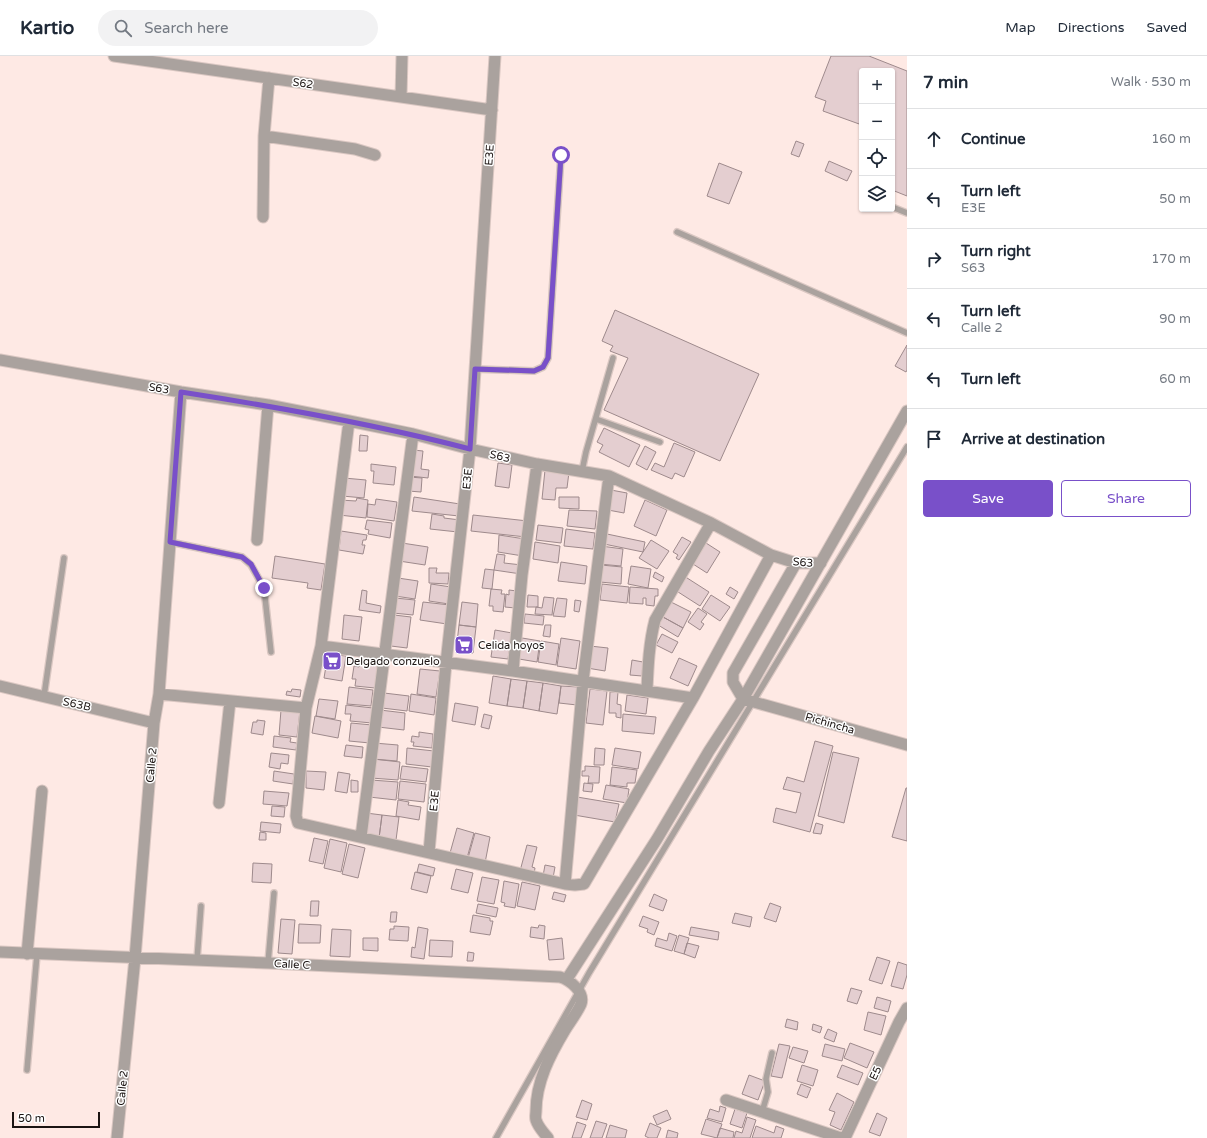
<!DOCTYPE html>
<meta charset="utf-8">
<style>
body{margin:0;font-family:"Varela Round",sans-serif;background:#f2f2f3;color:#1f2937}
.controls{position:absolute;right:12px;top:12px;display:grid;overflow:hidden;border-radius:4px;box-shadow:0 1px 3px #0004}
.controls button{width:36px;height:36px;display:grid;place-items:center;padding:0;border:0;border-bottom:1px solid #e0e1e3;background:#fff;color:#1f2937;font:20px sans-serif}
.scale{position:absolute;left:12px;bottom:10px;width:88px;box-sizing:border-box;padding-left:4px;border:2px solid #1b1412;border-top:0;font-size:11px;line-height:14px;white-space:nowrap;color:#1b1412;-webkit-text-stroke:3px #fff;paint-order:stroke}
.stop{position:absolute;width:12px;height:12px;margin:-9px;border:3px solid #7950c9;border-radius:50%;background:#fff}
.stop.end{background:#7950c9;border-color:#fff;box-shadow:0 1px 4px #0008}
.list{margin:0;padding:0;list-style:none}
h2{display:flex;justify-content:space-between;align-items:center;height:52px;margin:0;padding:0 16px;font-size:17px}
h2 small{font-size:13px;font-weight:400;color:#747a83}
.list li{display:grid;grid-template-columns:26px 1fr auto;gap:12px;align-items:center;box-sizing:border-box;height:60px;padding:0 16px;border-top:1px solid #e0e1e3}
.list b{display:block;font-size:15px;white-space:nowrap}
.list p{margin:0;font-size:13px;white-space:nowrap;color:#747a83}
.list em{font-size:13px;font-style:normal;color:#747a83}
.actions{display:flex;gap:8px;padding:12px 16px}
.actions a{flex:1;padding:9px 0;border:1px solid #7950c9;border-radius:4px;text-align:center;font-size:14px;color:#7950c9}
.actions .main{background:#7950c9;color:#fff}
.icon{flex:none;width:22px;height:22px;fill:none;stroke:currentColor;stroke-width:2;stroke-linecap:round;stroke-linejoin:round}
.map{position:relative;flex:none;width:907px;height:1082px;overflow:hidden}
header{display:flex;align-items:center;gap:24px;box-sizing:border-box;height:56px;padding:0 20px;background:#fff;border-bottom:1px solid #e0e1e3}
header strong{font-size:19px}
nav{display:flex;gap:22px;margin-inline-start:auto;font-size:14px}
.search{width:280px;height:36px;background:#f2f2f3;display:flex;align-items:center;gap:10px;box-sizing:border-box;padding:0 14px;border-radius:22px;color:#747a83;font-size:15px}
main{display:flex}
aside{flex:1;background:#fff}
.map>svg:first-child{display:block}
.building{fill:#e4ced0;stroke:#9e8a8c}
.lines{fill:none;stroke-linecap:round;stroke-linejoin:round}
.lane-casing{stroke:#dac7c2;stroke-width:8}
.street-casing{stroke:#dac7c2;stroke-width:13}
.lane{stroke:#aaa29e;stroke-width:5.5}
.street{stroke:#aaa29e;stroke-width:11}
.route{stroke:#7950c9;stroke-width:5}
.labels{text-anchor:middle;stroke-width:3;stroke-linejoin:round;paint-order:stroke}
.street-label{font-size:11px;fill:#1b1412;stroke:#fff}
.poi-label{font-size:11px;fill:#1b1412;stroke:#fff;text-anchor:start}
</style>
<header>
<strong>Kartio</strong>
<div class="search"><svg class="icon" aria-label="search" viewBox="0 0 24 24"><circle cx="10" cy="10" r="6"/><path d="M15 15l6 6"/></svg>Search here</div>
<nav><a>Map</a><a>Directions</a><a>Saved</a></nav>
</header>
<main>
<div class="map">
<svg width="907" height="1082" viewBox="0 0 907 1082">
<rect width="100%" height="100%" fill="#fee9e4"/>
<path class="building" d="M 831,0 L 869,0 L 907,15 L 907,140 L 892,134 L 892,15 L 862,15 L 862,69 L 823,55 L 826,45 L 815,41 Z
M 796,85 L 804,88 L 799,101 L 791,98 Z
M 829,105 L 852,115 L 847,125 L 825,115 Z
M 719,107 L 742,116 L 729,148 L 707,140 Z
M 615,254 L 759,318 L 720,405 L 604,354 L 628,302 L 610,295 L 613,290 L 602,285 Z
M 907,289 L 907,314 L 906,316 L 895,310 Z
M 604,372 L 640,389 L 629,411 L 599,396 L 603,389 L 597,386 Z
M 360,379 L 368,380 L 367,395 L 359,395 Z
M 674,387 L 695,396 L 684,421 L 675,417 L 672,423 L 651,414 L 655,407 L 664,411 Z
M 645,390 L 656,396 L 647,414 L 636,408 Z
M 413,394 L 423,395 L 421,413 L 429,414 L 428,422 L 410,420 Z
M 498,407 L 512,409 L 509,432 L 495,430 Z
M 371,408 L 396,411 L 394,429 L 373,427 L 374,415 L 371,415 Z
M 545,414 L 569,416 L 567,432 L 556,432 L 555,444 L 542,443 Z
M 409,421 L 422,422 L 421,436 L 408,435 Z
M 344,422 L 366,424 L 364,442 L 342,440 Z
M 611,434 L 627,437 L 624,457 L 608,454 Z
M 414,441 L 460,448 L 459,460 L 412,455 Z
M 559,441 L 579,441 L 579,453 L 559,452 Z
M 357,442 L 368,444 L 366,462 L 339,459 L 340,444 L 356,445 Z
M 376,443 L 397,446 L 394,465 L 367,461 L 368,448 L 375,449 Z
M 645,444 L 667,454 L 656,480 L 634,470 Z
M 569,454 L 597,455 L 595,473 L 567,470 Z
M 432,458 L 444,460 L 444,462 L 460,464 L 458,476 L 430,473 Z
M 473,459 L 528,465 L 526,481 L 471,475 Z
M 367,464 L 392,467 L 390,482 L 368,478 L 369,474 L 365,473 Z
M 538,469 L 563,472 L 561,487 L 536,484 Z
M 566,473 L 595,477 L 593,493 L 564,490 Z
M 341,475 L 367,479 L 366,484 L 363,484 L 362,489 L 365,489 L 363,498 L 339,494 Z
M 607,478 L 645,486 L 643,496 L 604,488 Z
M 499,479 L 525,483 L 523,500 L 498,496 Z
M 682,481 L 691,486 L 679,504 L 676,502 L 678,499 L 673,496 Z
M 651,484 L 669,495 L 657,513 L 639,502 Z
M 535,486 L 560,490 L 558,507 L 533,503 Z
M 402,487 L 428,491 L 425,509 L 399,505 Z
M 706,487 L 720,496 L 707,517 L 693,508 Z
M 601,490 L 623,493 L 621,510 L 599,508 Z
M 497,498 L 505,499 L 504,507 L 522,509 L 521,518 L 494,514 Z
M 275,500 L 325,508 L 321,534 L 307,532 L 308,527 L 272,522 Z
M 561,506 L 587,510 L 585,528 L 558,525 Z
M 601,509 L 622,511 L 621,528 L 600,526 Z
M 631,510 L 651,513 L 648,532 L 628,528 Z
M 429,512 L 437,512 L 436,517 L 449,517 L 448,528 L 429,527 Z
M 485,513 L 494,514 L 492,533 L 482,532 Z
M 655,516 L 664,521 L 662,526 L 653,521 Z
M 684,520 L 709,536 L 700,550 L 675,534 Z
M 398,522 L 418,525 L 415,543 L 395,540 Z
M 431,528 L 451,531 L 449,548 L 429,545 Z
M 602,528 L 629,531 L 627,547 L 600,544 Z
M 630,531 L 658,533 L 658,540 L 655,540 L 654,550 L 646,549 L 646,542 L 643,542 L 643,548 L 629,547 Z
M 730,531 L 738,536 L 734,543 L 726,538 Z
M 491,533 L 502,534 L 501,538 L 505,538 L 503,556 L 493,555 L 493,550 L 489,550 Z
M 362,534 L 367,535 L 366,547 L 381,550 L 380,557 L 359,554 Z
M 509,534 L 517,535 L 515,552 L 505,551 L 506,538 L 509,539 Z
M 528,539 L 538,540 L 538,551 L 527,551 Z
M 711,539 L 730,551 L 720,565 L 702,553 Z
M 544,541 L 554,542 L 552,559 L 535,558 L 536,551 L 542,552 Z
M 395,542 L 415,544 L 413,559 L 393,557 Z
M 557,542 L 567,543 L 565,561 L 553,560 Z
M 575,544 L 581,545 L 579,556 L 574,555 Z
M 423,546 L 450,549 L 447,568 L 420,564 Z
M 462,546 L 478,548 L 476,571 L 459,569 Z
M 671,546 L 691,556 L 683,572 L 663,561 Z
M 698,552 L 707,558 L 701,566 L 704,568 L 700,574 L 688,566 Z
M 525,558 L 544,560 L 543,569 L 524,567 Z
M 344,559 L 362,561 L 359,585 L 342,583 Z
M 394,559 L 411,561 L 407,592 L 391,590 Z
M 663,561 L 683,572 L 678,581 L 658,569 Z
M 459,569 L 476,571 L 473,597 L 456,596 Z
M 545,569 L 551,569 L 550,581 L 543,580 Z
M 495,574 L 512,577 L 508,603 L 491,601 Z
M 662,578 L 678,586 L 672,597 L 656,589 Z
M 522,582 L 540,585 L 537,606 L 519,603 Z
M 561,582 L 580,585 L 576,613 L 557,610 Z
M 541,585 L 559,588 L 556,609 L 538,606 Z
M 590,590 L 608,592 L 605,615 L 587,612 Z
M 328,598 L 346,600 L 342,625 L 324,622 Z
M 679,602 L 697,610 L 688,630 L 670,622 Z
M 360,604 L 378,606 L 375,632 L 355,630 L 356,623 L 352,623 L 354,610 L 359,611 Z
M 632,604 L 643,606 L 642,620 L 630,619 Z
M 420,613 L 440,615 L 436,641 L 417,638 Z
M 493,620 L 511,623 L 507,650 L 489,647 Z
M 511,623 L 527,625 L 523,652 L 507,650 Z
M 527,625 L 543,627 L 539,655 L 523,652 Z
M 543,627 L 561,630 L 557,658 L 539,655 Z
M 561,630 L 579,631 L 577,649 L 559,647 Z
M 349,631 L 373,634 L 371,650 L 347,648 Z
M 292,633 L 301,634 L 300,641 L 286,639 L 287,635 L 291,636 Z
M 590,633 L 607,635 L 603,669 L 586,667 Z
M 610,636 L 618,636 L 617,648 L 621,649 L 621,662 L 616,661 L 616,657 L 609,657 Z
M 384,637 L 409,640 L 407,655 L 382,652 Z
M 411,638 L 436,642 L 434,659 L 409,655 Z
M 627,639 L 648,642 L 646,658 L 625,655 Z
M 319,643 L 338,645 L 335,663 L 316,660 Z
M 455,647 L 478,651 L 475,669 L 452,665 Z
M 346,649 L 373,652 L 372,667 L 350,665 L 351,658 L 345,658 Z
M 281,654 L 300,655 L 297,681 L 279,679 Z
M 380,654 L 405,657 L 404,674 L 378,671 Z
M 484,658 L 492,660 L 489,673 L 481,671 Z
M 623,658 L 656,661 L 654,678 L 622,675 Z
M 315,660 L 341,665 L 338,682 L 312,677 Z
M 257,664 L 265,665 L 263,679 L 251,677 L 253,666 L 257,666 Z
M 351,667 L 372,669 L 370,687 L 349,685 Z
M 419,676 L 433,678 L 432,692 L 413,690 L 414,686 L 411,686 L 412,680 L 419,681 Z
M 274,680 L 291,682 L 290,686 L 297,687 L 296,694 L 273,691 Z
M 815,685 L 833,690 L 810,776 L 773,766 L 776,752 L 796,757 L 801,737 L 783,733 L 787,721 L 804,726 Z
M 374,687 L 398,689 L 397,705 L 373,703 Z
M 346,689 L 363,691 L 362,702 L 344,700 Z
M 407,692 L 434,695 L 432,711 L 406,708 Z
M 595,692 L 605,693 L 604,709 L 594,709 Z
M 615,692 L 641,696 L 638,713 L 612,709 Z
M 833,696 L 859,702 L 844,767 L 818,760 Z
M 271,697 L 289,699 L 288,708 L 281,707 L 280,713 L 269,711 Z
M 373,703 L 400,706 L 398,724 L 371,722 Z
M 402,710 L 428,713 L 426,726 L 400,723 Z
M 585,710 L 600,711 L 599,727 L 588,727 L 589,720 L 582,720 L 582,715 L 585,715 Z
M 612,711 L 637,714 L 635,727 L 627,727 L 627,731 L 610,729 Z
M 274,715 L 294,718 L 293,728 L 273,725 Z
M 306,715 L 326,716 L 324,734 L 306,732 Z
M 338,716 L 350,718 L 347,737 L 335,735 Z
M 351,724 L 358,725 L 358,736 L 351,736 Z
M 371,724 L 398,726 L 396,744 L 369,741 Z
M 400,725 L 426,728 L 424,746 L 398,743 Z
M 584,727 L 593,728 L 592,736 L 583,735 Z
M 606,729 L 629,733 L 627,747 L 603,743 Z
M 906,732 L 907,732 L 907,785 L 892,781 Z
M 264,735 L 289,737 L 287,750 L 263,748 Z
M 577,741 L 619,748 L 615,766 L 574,759 Z
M 398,744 L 409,746 L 408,749 L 421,751 L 419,764 L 396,760 Z
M 272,750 L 285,751 L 284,761 L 271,760 Z
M 366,757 L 382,759 L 379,782 L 363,779 Z
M 382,759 L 399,761 L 396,784 L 379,782 Z
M 261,766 L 281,768 L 280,777 L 260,775 Z
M 816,767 L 823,769 L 821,778 L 813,777 Z
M 457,772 L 474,777 L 467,802 L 450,797 Z
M 260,776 L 266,777 L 266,784 L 259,784 Z
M 475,777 L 490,781 L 485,807 L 468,802 Z
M 314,782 L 328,785 L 323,808 L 309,805 Z
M 330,783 L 347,787 L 341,816 L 324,812 Z
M 349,788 L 365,792 L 358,822 L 342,818 Z
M 527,789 L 537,791 L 532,811 L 535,812 L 534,818 L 520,815 Z
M 253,807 L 272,808 L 271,827 L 252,826 Z
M 419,808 L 435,812 L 433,820 L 417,816 Z
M 545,809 L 555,811 L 553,822 L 543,820 Z
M 456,813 L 473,817 L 468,837 L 451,833 Z
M 415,816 L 431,820 L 427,837 L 411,833 Z
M 482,821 L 499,824 L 494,848 L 477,845 Z
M 504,825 L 519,828 L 515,852 L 504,850 L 505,847 L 501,846 Z
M 522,826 L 540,830 L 535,854 L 517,850 Z
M 554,836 L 566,839 L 564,846 L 552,843 Z
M 654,838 L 667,844 L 663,855 L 649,850 Z
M 311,845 L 319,845 L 318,860 L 310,860 Z
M 770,847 L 781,851 L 776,866 L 764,862 Z
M 478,848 L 498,852 L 496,861 L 476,857 Z
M 391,856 L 397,856 L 396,866 L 390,866 Z
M 735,857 L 752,861 L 750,871 L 732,867 Z
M 473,859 L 490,862 L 490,865 L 493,865 L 490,879 L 470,876 Z
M 643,860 L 659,866 L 654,879 L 647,876 L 648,873 L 639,870 Z
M 281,863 L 295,864 L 292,898 L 278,897 Z
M 299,868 L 321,869 L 320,887 L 298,887 Z
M 539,869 L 545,870 L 544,883 L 530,881 L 531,871 L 538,872 Z
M 394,870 L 409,871 L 408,885 L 389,884 L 390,873 L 394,873 Z
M 418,871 L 428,873 L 424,903 L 411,901 L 412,891 L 415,892 Z
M 691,871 L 719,876 L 718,884 L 689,879 Z
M 332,873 L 351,874 L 350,901 L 330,900 Z
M 669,877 L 677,880 L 672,895 L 655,890 L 657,882 L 667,885 Z
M 679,879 L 689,882 L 684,898 L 674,895 Z
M 363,882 L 378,882 L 378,895 L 363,894 Z
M 562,882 L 564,903 L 549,904 L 547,884 Z
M 430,884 L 453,885 L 452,901 L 429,900 Z
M 687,887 L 699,890 L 695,902 L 684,898 Z
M 468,896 L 474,897 L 473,905 L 467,905 Z
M 877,901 L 890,905 L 882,928 L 869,924 Z
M 898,906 L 907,909 L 907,919 L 903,933 L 891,930 Z
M 851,932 L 862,935 L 857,948 L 847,945 Z
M 877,941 L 891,945 L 888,956 L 874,952 Z
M 868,956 L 886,960 L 881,979 L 864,974 Z
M 787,963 L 798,966 L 797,974 L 785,971 Z
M 813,968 L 822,971 L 820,977 L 812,974 Z
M 828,973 L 837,977 L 834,986 L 824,982 Z
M 850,987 L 874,996 L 867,1012 L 844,1002 Z
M 779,988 L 790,990 L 782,1022 L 771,1020 Z
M 825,988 L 845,993 L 842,1005 L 822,1000 Z
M 793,991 L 808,995 L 804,1007 L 789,1002 Z
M 802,1009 L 818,1014 L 813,1030 L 797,1025 Z
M 842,1009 L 863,1017 L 858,1029 L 837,1021 Z
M 749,1019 L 765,1025 L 758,1044 L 742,1038 Z
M 801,1028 L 811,1032 L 807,1042 L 797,1038 Z
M 837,1037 L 854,1046 L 841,1074 L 830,1069 L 835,1056 L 829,1054 Z
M 582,1044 L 592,1048 L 587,1064 L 576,1061 Z
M 720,1050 L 726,1052 L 722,1066 L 707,1062 L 710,1053 L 719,1056 Z
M 735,1053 L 747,1057 L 742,1072 L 730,1068 Z
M 667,1054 L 671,1063 L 657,1069 L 653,1060 Z
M 877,1057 L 887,1062 L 880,1080 L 869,1076 Z
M 747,1061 L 756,1064 L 750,1082 L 734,1082 L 736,1075 L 742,1077 Z
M 706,1063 L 722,1068 L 717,1082 L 701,1078 Z
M 596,1065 L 607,1068 L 602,1082 L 590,1082 Z
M 577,1066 L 586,1069 L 581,1082 L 572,1082 Z
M 650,1067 L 661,1072 L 657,1082 L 649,1082 L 645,1080 Z
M 610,1069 L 627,1074 L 625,1082 L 606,1082 Z
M 756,1070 L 774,1077 L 776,1070 L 784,1073 L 781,1082 L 752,1082 Z
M 720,1072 L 734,1076 L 733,1082 L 717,1082 Z
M 668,1074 L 678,1077 L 677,1082 L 666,1082 Z"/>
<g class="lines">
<g class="lane-casing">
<path id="lane" d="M 892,151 L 907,157
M 677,176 L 907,277
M 475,313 L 534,315 L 543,311 L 548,302 L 561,99
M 596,363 L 660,386
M 582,415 L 586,396 L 613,302
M 170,486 L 242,501 L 251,509 L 264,532 L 271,596
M 44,640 L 64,502
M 197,904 L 201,850
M 268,907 L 274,837
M 27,1014 L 37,898
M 762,1056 L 768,1036 L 766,1023 L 772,997
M 496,1082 L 589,917 L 907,391"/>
</g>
<g class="street-casing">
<path id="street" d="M 114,0 L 492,54
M 401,41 L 402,0
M 264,80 L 355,93 L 375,99
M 263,161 L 264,80 L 269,22
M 0,304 L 181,336 L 268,349 L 349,365 L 413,378 L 470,393 L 537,408 L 609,420 L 711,467 L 771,499 L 796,507 L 821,507
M 349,365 L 321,590 L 306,652 L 296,760 L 298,767 L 565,828 L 575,829 L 584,828 L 693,642 L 771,499
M 257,484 L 268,349
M 796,507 L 733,617 L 733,626 L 743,643 L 907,689
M 321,590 L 513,615 L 693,642
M 513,615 L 522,519 L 537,408
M 0,630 L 154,667
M 647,634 C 648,610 649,587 655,564 L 711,467
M 159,638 L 306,652
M 219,747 L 230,645
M 361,781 L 413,378
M 429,796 L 446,607 L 470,393 L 495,0
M 565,828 L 583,625 L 609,420
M 0,896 L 268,907 L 560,921 C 570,924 585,936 581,948 C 577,957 570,966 565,974 C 550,999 536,1026 536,1055 C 536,1058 535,1061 536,1064 C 538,1071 544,1077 548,1082
M 27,898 L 42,735
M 567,923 L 657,783 L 709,695 L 743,643 L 907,355
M 726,1044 L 841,1082
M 117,1082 L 135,902 L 154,667 L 159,638 L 181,336
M 845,1082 L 899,966 L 907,952"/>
</g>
<use href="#lane" class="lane"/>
<use href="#street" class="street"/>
</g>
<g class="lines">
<path class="route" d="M 264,532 L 251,508 L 242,501 L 170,486 L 181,336 C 278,351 375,368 470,393 L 475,313 L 534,315 L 543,311 L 548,302 L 561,99"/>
</g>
<defs>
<g id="supermarket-square" transform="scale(1)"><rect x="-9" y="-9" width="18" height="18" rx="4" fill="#7950c9" stroke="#fff"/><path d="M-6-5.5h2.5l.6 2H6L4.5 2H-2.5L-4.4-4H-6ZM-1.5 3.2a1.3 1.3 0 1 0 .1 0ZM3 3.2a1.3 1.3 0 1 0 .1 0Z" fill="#fff"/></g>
</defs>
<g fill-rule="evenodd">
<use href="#supermarket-square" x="464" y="589"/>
<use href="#supermarket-square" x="332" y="605"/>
</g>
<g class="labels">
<g class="street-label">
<text transform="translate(303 27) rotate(8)" y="4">S62</text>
<text transform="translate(489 99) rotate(-86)" y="4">E3E</text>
<text transform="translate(159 332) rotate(10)" y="4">S63</text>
<text transform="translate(500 400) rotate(13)" y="4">S63</text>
<text transform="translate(467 423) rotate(-84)" y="4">E3E</text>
<text transform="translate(803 506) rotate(5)" y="4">S63</text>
<text transform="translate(77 648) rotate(13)" y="4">S63B</text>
<text transform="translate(830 667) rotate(16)" y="4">Pichincha</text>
<text transform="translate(151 709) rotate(-85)" y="4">Calle 2</text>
<text transform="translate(434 745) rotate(-85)" y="4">E3E</text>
<text transform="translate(292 908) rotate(3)" y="4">Calle C</text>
<text transform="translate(875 1017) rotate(-65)" y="4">E5</text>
<text transform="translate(122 1032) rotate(-84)" y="4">Calle 2</text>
</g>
<g class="poi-label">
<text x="478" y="593">Celida hoyos</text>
<text x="346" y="609">Delgado conzuelo</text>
</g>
</g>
</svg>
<div class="controls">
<button>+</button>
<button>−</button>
<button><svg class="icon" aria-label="locate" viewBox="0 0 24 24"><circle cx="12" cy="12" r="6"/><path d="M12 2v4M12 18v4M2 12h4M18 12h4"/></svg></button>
<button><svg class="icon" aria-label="layers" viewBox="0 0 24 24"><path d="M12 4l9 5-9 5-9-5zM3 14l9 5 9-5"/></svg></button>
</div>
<div class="scale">50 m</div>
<div class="stop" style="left:561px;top:99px"></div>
<div class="stop end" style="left:264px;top:532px"></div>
</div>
<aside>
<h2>7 min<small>Walk · 530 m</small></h2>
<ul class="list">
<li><svg class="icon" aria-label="ahead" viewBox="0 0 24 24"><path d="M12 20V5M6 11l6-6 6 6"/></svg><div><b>Continue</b></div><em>160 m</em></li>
<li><svg class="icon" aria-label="left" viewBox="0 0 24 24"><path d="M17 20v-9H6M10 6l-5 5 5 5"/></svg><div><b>Turn left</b><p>E3E</p></div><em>50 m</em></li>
<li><svg class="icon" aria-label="right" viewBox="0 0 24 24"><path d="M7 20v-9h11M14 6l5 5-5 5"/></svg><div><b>Turn right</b><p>S63</p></div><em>170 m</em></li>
<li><svg class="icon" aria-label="left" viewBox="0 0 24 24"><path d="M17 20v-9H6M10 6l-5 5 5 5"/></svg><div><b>Turn left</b><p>Calle 2</p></div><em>90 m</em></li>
<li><svg class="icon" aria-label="left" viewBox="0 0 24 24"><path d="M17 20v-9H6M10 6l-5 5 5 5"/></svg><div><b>Turn left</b></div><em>60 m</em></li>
<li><svg class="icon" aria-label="arrive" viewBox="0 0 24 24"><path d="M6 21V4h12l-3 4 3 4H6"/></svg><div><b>Arrive at destination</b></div></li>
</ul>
<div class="actions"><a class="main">Save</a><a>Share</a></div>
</aside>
</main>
